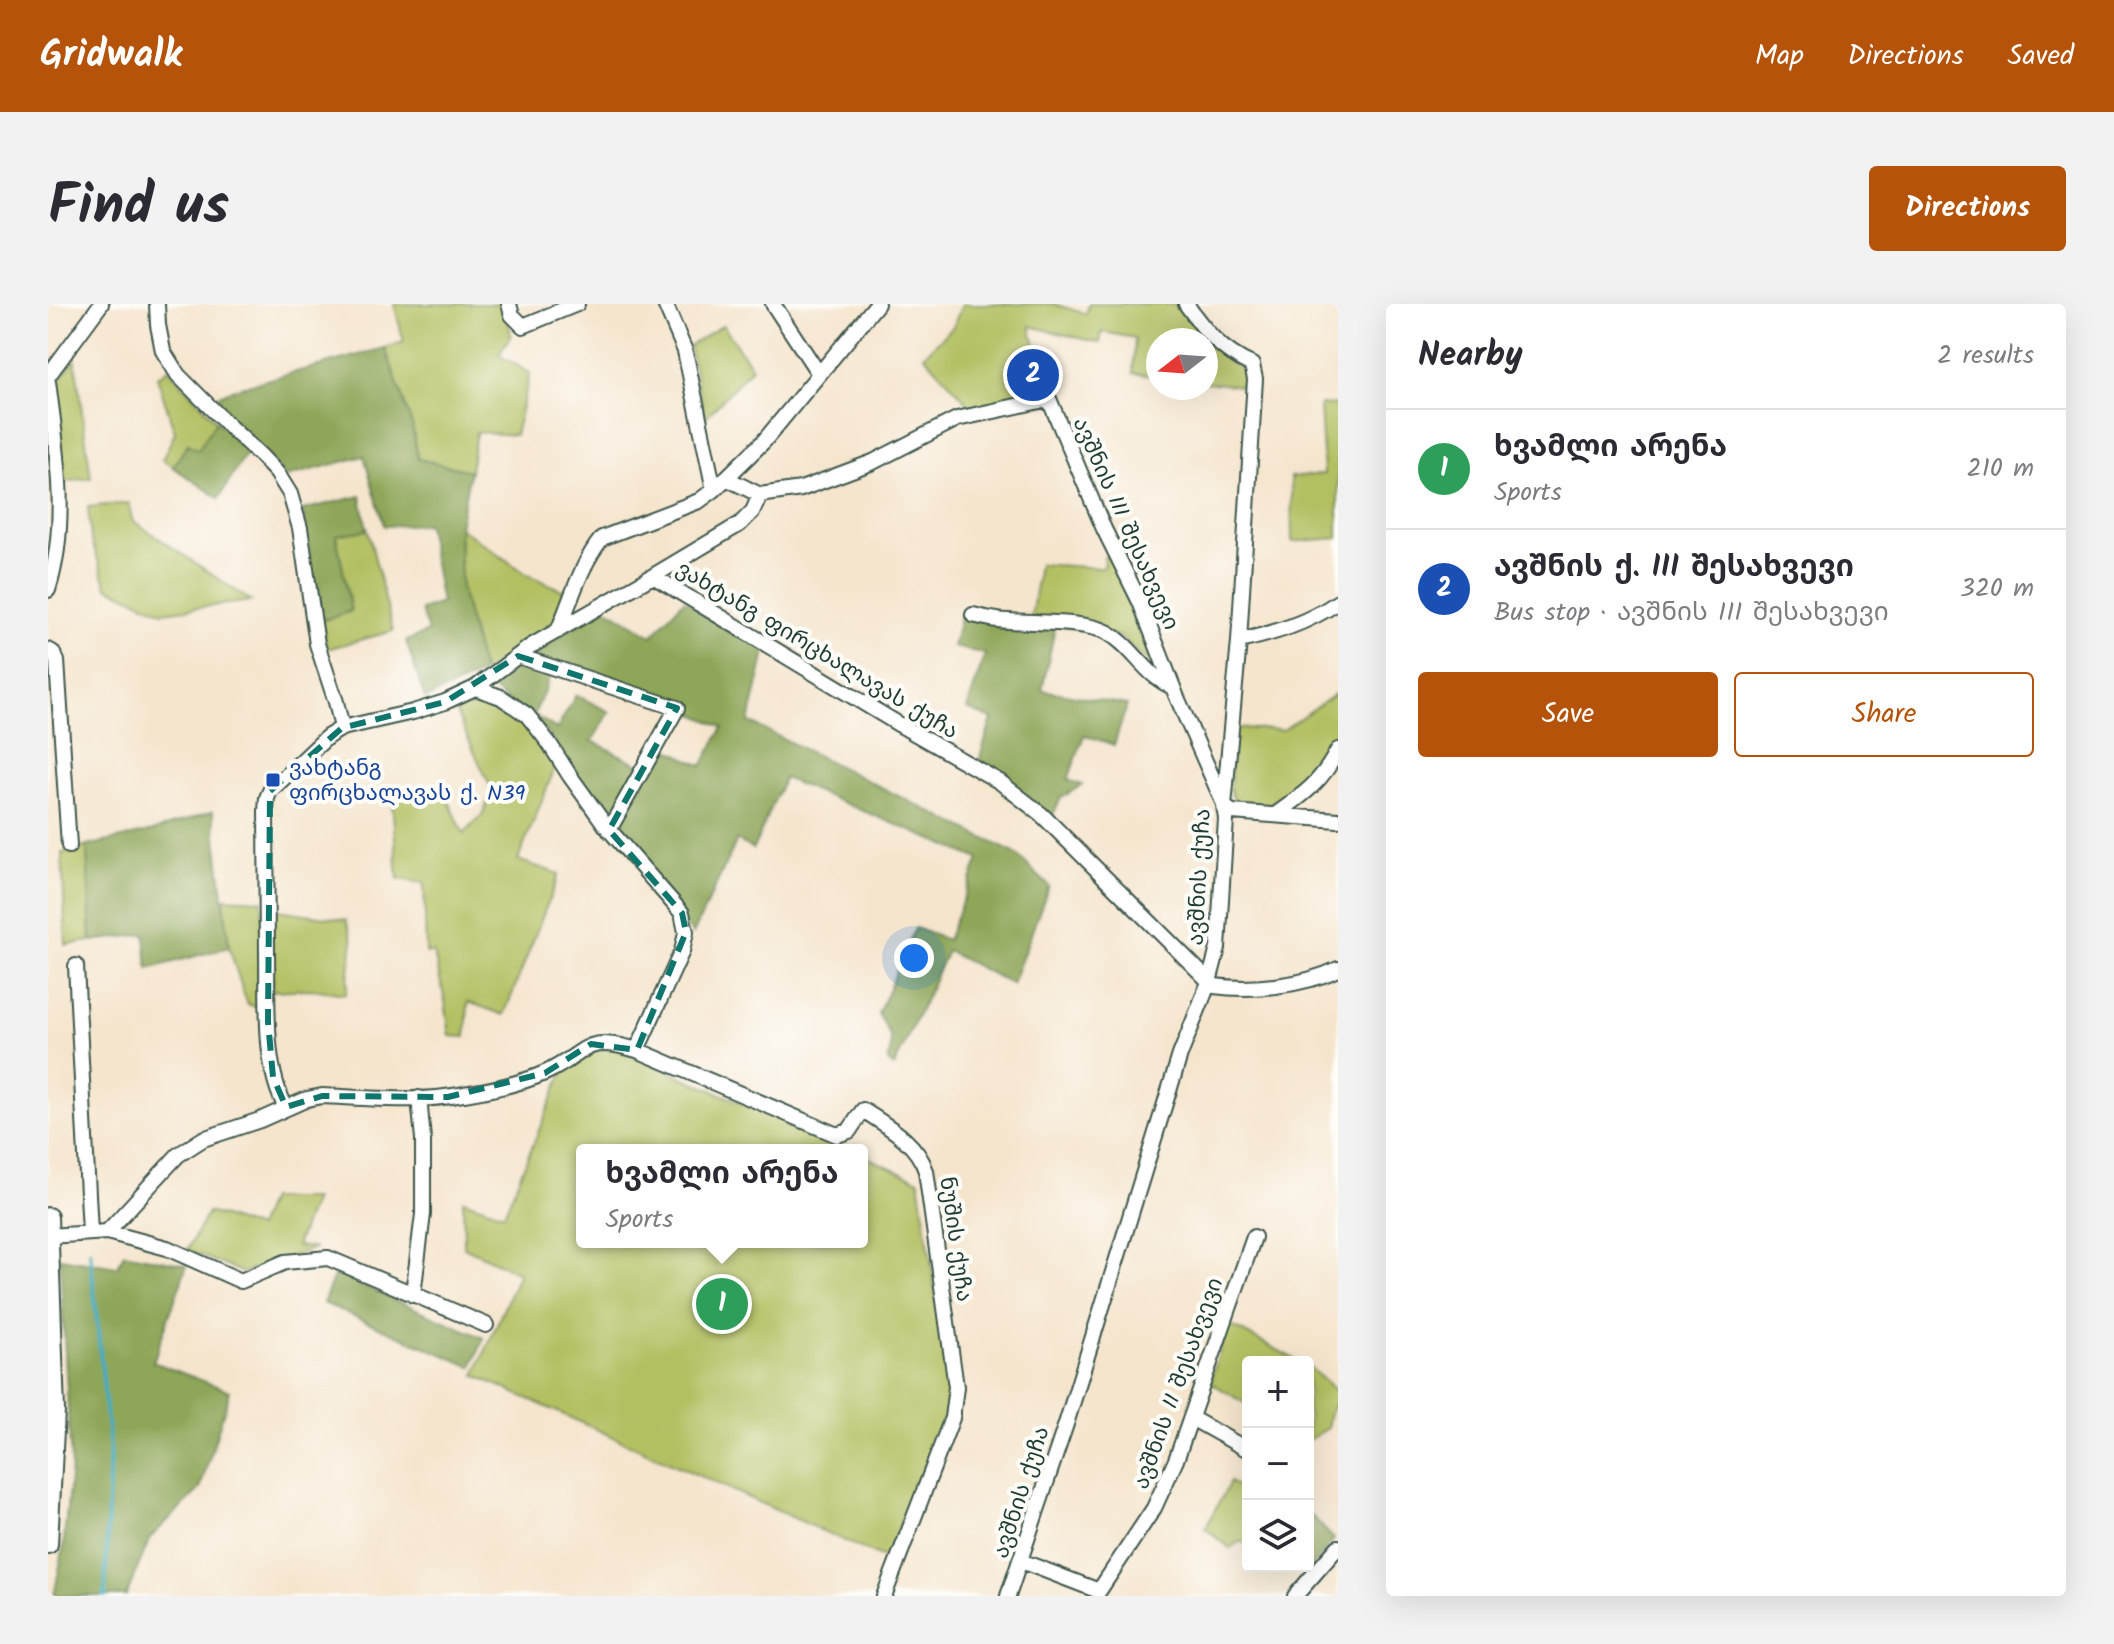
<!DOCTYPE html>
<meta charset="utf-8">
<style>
body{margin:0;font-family:Kalam,"Noto Sans Georgian",sans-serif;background:#f2f2f3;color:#2b2b33}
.controls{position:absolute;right:24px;bottom:24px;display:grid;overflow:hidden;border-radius:8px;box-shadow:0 8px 32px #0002}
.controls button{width:72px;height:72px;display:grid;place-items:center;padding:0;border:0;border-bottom:2px solid #e1e1e2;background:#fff;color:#2b2b33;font:40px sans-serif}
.compass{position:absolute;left:1098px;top:24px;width:72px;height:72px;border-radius:50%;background:#fff;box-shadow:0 8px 32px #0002;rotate:253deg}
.you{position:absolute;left:866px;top:654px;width:28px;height:28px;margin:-20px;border:6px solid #fff;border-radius:50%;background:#1a73e8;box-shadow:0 0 0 12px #1a73e833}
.badge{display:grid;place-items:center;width:52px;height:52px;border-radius:50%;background:#b45309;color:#fff;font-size:26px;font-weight:700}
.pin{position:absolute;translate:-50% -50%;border:4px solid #fff;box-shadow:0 2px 8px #0006}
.popup{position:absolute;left:528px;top:840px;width:292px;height:104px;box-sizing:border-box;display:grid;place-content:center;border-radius:8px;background:#fff;filter:drop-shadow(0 2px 6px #0005);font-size:26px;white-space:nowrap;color:#7c7c81}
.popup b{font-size:30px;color:#2b2b33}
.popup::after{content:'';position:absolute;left:50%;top:100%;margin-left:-16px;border:16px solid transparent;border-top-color:#fff}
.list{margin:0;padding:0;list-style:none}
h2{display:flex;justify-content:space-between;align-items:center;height:104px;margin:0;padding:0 32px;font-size:34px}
h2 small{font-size:26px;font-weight:400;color:#7c7c81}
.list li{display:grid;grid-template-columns:52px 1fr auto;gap:24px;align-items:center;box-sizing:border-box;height:120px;padding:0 32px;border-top:2px solid #e1e1e2}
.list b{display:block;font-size:30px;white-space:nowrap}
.list p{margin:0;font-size:26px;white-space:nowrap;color:#7c7c81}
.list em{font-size:26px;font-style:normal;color:#7c7c81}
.actions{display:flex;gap:16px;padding:24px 32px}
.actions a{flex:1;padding:18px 0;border:2px solid #b45309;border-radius:8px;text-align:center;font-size:28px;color:#b45309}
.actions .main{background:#b45309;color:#fff}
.icon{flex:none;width:44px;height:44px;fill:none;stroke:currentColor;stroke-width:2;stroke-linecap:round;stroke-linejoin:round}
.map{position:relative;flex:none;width:1290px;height:1292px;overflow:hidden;border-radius:8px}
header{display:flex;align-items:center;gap:48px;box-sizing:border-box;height:112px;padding:0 40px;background:#b45309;color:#fff}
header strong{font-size:38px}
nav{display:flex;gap:44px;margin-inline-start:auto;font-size:28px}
.intro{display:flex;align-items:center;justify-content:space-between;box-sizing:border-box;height:192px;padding:0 48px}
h1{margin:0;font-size:56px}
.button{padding:20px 36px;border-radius:8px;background:#b45309;color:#fff;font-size:28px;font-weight:700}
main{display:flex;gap:48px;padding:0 48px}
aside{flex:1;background:#fff;border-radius:8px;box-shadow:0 8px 32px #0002}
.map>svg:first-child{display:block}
.green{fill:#b3c062;stroke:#697e4b;stroke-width:2}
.forest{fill:#8ea658;stroke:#567246;stroke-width:2}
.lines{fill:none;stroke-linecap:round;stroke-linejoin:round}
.stream{stroke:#41acc1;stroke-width:4}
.minor-casing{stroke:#3f564b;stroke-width:18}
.tertiary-casing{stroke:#3f564b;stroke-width:22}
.minor{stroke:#fff;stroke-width:14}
.tertiary{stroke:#fff;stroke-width:18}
.marked{fill:none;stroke:#0f766e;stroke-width:6;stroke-dasharray:16 10;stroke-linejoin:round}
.transit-dot{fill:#1a4fb4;stroke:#fdfcf7;stroke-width:3}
.labels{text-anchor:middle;stroke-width:8;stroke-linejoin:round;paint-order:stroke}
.street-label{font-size:22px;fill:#1f3d34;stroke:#fdfcf7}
.transit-label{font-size:22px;fill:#164399;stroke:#fdfcf7;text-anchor:start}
</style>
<header>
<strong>Gridwalk</strong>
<nav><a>Map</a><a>Directions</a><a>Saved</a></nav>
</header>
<div class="intro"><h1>Find us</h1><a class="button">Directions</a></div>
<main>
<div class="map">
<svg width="1290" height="1292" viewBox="0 0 1290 1292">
<rect width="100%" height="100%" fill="#fdfcf7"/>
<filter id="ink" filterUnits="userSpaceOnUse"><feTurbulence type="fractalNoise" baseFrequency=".0125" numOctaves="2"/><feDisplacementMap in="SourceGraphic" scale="16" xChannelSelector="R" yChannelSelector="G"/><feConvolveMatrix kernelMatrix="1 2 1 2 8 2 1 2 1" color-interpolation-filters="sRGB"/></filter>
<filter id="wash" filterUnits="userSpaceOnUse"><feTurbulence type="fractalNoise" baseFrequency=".006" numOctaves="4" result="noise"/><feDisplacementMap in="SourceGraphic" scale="32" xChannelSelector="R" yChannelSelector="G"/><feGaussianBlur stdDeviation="1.8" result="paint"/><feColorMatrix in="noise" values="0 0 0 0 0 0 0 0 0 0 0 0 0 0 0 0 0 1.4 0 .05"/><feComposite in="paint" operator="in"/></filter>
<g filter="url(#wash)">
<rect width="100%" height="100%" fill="#f5e5cd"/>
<path class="green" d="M 346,0 L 457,0 L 463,31 L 451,51 L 482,69 L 467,131 L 428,128 L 422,167 L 370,155 L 364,121 L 337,44 L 356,38 Z
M 914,0 L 1006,0 L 1038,10 L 1041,0 L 1132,0 L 1182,58 L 1199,67 L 1202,83 L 1158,78 L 1158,36 L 1110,36 L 1110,72 L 1085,69 L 1087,34 L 1054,28 L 1052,39 L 982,22 L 989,48 L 981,46 L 967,99 L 925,105 L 876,51 L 905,23 Z
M 675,21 L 704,64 L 657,114 L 641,42 Z
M 27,55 L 43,174 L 16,178 L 8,90 L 14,72 Z
M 120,65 L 168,117 L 150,147 L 140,140 L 125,163 L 114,156 L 127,129 L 109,73 Z
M 1290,100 L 1290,234 L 1244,238 L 1243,173 L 1276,170 L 1272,101 Z
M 81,199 L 84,216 L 203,297 L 115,308 L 59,283 L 43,235 L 40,203 Z
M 319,223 L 345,327 L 279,345 L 273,317 L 303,307 L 288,230 Z
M 411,223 L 480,271 L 519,288 L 503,326 L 435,369 L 413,286 Z
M 1065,251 L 1118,375 L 1073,333 L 983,316 L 991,260 L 1055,264 L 1056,253 Z
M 1290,388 C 1290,401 1290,419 1289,432 C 1279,464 1249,486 1222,505 C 1205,504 1185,505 1182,485 L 1186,424 L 1235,426 Z
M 439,393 L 476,413 L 509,459 L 470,556 L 511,570 L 456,711 L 420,698 L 418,733 L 402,732 L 397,697 L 386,649 L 378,649 L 376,579 L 350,575 L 344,496 L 394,483 L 416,530 L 435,510 L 444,486 L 404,400 L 426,394 Z
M 39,542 L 43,637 L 18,641 L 14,549 L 29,546 Z
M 176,594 L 214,596 L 217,706 L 199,700 L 181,643 Z
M 223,605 L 298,616 L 305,637 L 298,690 L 265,685 L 225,687 Z
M 565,743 L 802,846 L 534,846 L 534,938 L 814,938 L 814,851 L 871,876 L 903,1095 L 893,1124 L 837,1255 L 427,1071 L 471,969 L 416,943 L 415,896 L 456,910 L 517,764 L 540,749 Z
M 221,895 L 266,895 L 248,942 L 267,944 L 195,969 L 139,946 L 160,908 L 209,924 Z
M 1180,1020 L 1252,1058 L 1200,1058 L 1200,1101 L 1162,1078 Z
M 1260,1062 L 1290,1089 C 1289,1104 1279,1104 1280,1124 L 1260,1136 Z
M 1182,1178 L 1200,1190 L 1200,1242 L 1193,1237 L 1182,1244 L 1157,1224 Z"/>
<path class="forest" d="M 337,44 L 364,121 L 370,155 L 422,167 L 411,223 L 413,285 L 435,369 L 377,395 L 358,337 L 380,328 L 373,306 L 393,299 L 379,220 L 336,222 L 316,152 L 238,173 L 162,95 L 185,85 Z
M 168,117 L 201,145 L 171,194 L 125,163 L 140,140 L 150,146 Z
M 313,192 L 319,226 L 288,231 L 303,307 L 273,317 L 254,206 Z
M 636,296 L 718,344 L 701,418 L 968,550 L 1001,582 L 964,680 L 899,647 L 846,763 L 840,758 C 846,735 842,729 830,710 L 867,624 L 899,636 L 931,555 L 736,474 L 705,545 L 689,536 L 645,630 L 566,526 L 614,442 L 654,462 L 675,423 L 615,396 L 479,351 L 558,304 L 604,332 Z
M 913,310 L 923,314 L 1007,324 L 994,386 L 1079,401 L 1066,441 L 1036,431 L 1020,476 L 1034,481 L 1013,494 L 1003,515 L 930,460 L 944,415 L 919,405 L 937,350 L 905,343 Z
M 470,357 L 505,365 L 486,411 L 509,425 L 528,391 L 562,408 L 544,437 L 592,461 L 563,511 L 554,511 L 499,429 L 441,382 Z
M 165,507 L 181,643 L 100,665 L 97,630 L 43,637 L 39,542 L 105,527 Z
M 76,949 L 139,961 L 105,1058 L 182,1087 L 152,1185 L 102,1234 L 78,1292 L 6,1292 L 15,1246 L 23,1163 L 12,954 L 69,963 Z
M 287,970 L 436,1034 L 424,1063 L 275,999 Z
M 1260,1208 L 1286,1235 L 1263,1264 L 1260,1260 Z"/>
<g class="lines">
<path class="stream" d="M 42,947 L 62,1146 L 57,1292"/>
</g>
</g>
<g filter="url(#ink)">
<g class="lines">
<g class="minor-casing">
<path id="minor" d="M 109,0 L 110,21 L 115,47 L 130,71 L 182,123 L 212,151 L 229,169 L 242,190 L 252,224 L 269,340 L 288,398 L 294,424
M 461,0 L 464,11 L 475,22 L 529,0
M 617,0 L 637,47 L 666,186
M 725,0 L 771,70
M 0,72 L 53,0
M 0,78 C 9,146 21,220 0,286
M 678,174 L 712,191 L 753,185 L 825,158 L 909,115 L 1001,95 L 1056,225 L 1092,298 L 1128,391 L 1175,498
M 605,272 L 692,220 L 705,207 L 712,191
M 925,311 C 937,314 949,317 961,317 C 988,319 1036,317 1059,328 C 1085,342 1097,372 1125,383
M 510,327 C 523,296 533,260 554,234 L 651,197 L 666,186 L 716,137 L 829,0
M 1191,337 C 1227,329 1260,319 1290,298
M 0,346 L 4,348 L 9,357 L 21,542
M 470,352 L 629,404 L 561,526
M 427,384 L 453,393 L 479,411 L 501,439 L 522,472 L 558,522 L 634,609 L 638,628 L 634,647 L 589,746
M 1176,502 L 1184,508 L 1290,516
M 1227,511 C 1255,491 1274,478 1290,446
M 28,662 L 42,928
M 238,803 C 215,765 220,695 219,650 C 219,602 218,554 218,507 L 219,494 L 222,487 L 279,433 L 294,424 L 365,408 L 397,398 L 427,384 L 483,342 L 605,272 L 852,421 L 952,478 L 993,510 L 1166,682 C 1204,687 1255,682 1290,665
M 59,928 L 130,851 L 155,835 L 212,816 L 259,795 L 274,792 C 321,794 370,799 416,790 C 442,786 475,779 499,768 C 541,748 535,730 589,746 L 789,831 L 801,827 L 815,806 C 839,822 869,838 878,867 L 908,1083 L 904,1114 L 836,1292
M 1,932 L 59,928 L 119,944 L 193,977 L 237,958 L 280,954 L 438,1021
M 365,991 L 375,910 L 375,835 L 371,794
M 1143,1114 L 1200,1146
M 973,1257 L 1051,1287 L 1106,1204 L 1128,1156 L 1206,933
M 960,1292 L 1018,1120 L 1132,751 L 1161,678 L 1170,644 L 1178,515 L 1176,502 L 1191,337 L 1207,75 L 1204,61 C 1173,47 1157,27 1138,0
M 1247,1292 L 1290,1243"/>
</g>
<g class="tertiary-casing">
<path id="tertiary" d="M 0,913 L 7,1107 L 0,1240"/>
</g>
<use href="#minor" class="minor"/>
<use href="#tertiary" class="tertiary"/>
</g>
</g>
<path class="marked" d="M 470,352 L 629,404 L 561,526 L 634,609 L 638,628 L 589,746 L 543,740 L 497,769 L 400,793 L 274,792 L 238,803 L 225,773 L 220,718 L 222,487 L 294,424 L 397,398 Z"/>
<rect class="transit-dot" x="217" y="468" width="16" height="16" rx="4"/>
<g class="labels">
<g class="street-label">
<text transform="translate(1079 219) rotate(66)" y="8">ავშნის III შესახვევი</text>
<text transform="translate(770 345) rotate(31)" y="8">ვახტანგ ფირცხალავას ქუჩა</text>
<text transform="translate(1150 573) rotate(-87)" y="8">ავშნის ქუჩა</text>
<text transform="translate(909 935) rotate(82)" y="8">ნუშის ქუჩა</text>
<text transform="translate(1129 1079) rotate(-70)" y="8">ავშნის II შესახვევი</text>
<text transform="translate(972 1188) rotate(-72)" y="8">ავშნის ქუჩა</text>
</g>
<g class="transit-label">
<text x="241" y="471">ვახტანგ<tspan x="241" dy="25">ფირცხალავას ქ. N39</tspan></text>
</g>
</g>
</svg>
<div class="controls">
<button>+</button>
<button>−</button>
<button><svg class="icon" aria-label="layers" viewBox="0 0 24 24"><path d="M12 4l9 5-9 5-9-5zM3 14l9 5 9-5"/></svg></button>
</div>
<svg class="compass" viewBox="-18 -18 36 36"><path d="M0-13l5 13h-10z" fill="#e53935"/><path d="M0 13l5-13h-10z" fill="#7c7c81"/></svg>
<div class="you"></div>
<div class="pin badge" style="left:674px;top:1000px;background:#2e9e5b">1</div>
<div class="popup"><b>ხვამლი არენა</b>Sports</div>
<div class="pin badge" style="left:985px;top:71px;background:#1a4fb4">2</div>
</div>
<aside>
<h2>Nearby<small>2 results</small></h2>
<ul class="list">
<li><span class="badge" style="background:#2e9e5b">1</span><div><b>ხვამლი არენა</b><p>Sports</p></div><em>210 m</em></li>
<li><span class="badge" style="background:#1a4fb4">2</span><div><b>ავშნის ქ. III შესახვევი</b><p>Bus stop · ავშნის III შესახვევი</p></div><em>320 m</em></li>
</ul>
<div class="actions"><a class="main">Save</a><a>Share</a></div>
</aside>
</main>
